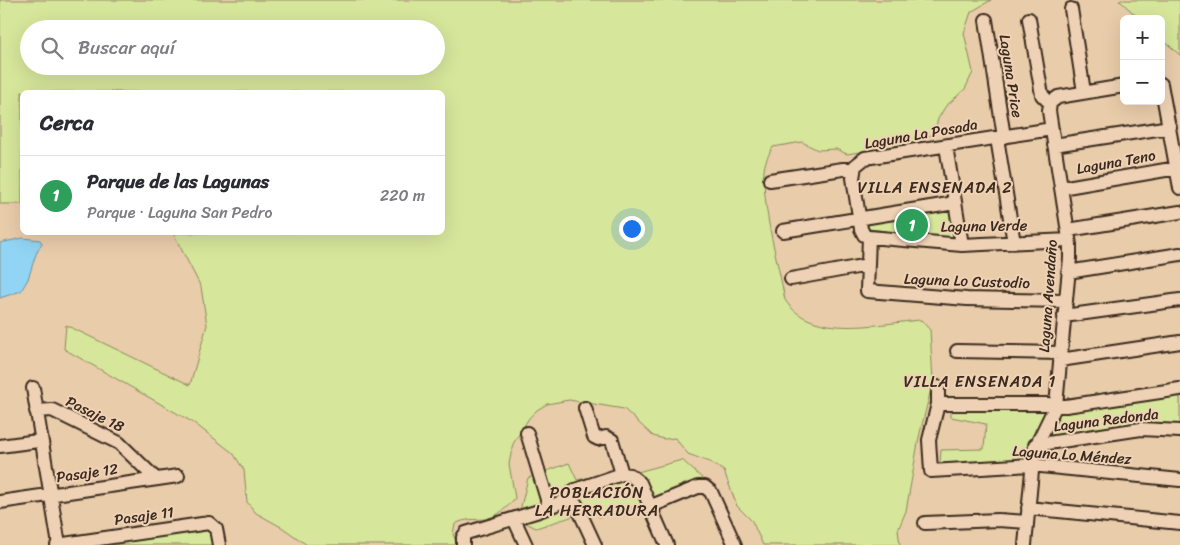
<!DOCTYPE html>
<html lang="es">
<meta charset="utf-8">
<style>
body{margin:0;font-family:Sriracha,sans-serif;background:#f2f2f3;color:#2b2b33}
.controls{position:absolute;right:15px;top:15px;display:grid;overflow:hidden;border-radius:8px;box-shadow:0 5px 20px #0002}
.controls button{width:45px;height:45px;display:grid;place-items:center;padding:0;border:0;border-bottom:1px solid #e1e1e2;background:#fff;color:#2b2b33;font:25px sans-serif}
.you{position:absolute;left:631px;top:228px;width:18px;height:18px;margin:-12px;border:4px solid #fff;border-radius:50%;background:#1a73e8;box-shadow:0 0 0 8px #1a73e833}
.badge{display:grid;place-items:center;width:32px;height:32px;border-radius:50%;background:#3b2a1e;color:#fff;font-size:16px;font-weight:700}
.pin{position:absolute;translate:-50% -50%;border:2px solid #fff;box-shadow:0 1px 5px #0006}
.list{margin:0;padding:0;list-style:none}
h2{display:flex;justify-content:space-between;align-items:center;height:65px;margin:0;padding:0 20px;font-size:21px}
h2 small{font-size:16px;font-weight:400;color:#7c7c81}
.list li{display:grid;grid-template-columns:32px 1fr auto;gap:15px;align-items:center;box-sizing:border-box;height:80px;padding:0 20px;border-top:1px solid #e1e1e2}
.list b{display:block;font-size:19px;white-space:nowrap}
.list p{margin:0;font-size:16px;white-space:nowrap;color:#7c7c81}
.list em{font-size:16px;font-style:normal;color:#7c7c81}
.icon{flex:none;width:28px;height:28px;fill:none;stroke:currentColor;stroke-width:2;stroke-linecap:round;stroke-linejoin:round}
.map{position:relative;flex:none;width:1180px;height:545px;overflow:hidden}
.search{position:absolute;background:#fff;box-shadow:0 5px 20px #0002;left:20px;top:20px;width:425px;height:55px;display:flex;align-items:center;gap:12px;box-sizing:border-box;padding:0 18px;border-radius:28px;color:#7c7c81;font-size:19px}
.panel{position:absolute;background:#fff;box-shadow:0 5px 20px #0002;left:20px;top:90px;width:425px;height:145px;border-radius:8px}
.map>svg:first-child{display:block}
.green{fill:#d6e69a;stroke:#88885c;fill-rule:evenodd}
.water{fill:#92d4f4;stroke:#6f909e}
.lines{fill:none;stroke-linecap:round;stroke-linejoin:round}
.minor-casing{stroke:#3b2a1e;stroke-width:16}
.minor{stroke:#efd2b5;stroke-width:12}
.labels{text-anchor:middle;stroke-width:4;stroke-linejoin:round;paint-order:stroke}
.street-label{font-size:15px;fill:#3b2a1e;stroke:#efd2b5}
.neighbourhood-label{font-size:16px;letter-spacing:1px;fill:#3b2a1e;stroke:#efd2b5}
</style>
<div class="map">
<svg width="1180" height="545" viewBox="0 0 1180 545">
<rect width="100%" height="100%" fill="#e9ccaa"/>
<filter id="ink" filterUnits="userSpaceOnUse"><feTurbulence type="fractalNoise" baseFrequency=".02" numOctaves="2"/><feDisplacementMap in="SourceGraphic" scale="10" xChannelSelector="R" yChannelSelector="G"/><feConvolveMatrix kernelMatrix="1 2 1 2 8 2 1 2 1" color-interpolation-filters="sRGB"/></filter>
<g filter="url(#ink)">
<path class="green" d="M 0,0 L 991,0 L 971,12 L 964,33 L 973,72 L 965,89 L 945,107 L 938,119 L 934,133 L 916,143 L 847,154 L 836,149 L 818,150 L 802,142 L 773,147 C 767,157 763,166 764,177 C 764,216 778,261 785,300 C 812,341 880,323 921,320 L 930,330 L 933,381 L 919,437 L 906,511 L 898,530 L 900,545 L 763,545 L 752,521 L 737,506 L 724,471 L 710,462 L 688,454 L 675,438 L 664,439 L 653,436 L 624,409 L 569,400 L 547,404 L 537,410 L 529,418 L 513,444 L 509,464 L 515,498 C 509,506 497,517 486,519 C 474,520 466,518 455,524 L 453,534 L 457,545 L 307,545 L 283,528 L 256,513 L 247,502 L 244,470 L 233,453 L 194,423 L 64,349 L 66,325 L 190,385 L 207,325 L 201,287 L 173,233 L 442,232 L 442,92 L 22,92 L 22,204 L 0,204 ZM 29,29 L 436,29 L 436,66 L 29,66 Z
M 1119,0 L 1180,0 L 1180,55 L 1161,38 L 1161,19 L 1140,19 Z
M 952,209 L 957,236 L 954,239 L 869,229 L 867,220 Z
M 1180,394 L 1180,426 L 1031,441 L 1027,447 L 1026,463 L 940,463 L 941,450 L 984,449 L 986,424 L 951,417 L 951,410 L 1040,408 Z
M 682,460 L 713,488 L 653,501 L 599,517 L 596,509 L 536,528 L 518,519 L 528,478 L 569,463 L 577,480 L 622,470 L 634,473 Z
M 209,527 L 216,545 L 82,545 Z"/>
<path class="water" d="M 23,238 L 40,240 L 42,243 L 36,254 L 28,279 L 21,291 L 0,298 L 0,243 Z"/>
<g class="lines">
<g class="minor-casing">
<path id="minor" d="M 1071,9 L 1084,92
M 1029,19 L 1042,95 L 1050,103
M 986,20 L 1004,137
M 1161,84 L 1180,188
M 1050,103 L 1058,97 L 1124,86
M 1052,129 L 865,158 L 855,166 L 853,178 L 861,229 L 864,235 L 869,237 L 962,245 L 1069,240
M 997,138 L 1014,243
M 1054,145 L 1170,127
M 946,146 L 962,245
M 770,180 L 843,169 L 854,169
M 1061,188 L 1177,168
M 1068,230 L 1180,212
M 783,231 L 955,203
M 869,237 L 867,291 L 967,299 L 1065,301
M 1068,272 L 1180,254
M 791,279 L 868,265
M 1064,316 L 1180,300
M 957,351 L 1061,353
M 1060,360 L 1180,342
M 938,387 L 938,404 L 929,440 L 931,471 L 1031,465 L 1180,480
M 33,388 L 59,545
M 938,404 L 1047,404 L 1066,406 L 1180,389
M 585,408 L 594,437 L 598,439 L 606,437 L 612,440 L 622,474
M 36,411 L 52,410 L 119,443 L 156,479
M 527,433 L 549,506
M 1035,445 L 1141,429 L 1180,431
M 0,446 L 38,441 L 42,443
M 569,499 L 570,495 L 575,490 L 622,474 L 630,475 L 640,483 L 667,545
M 0,502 L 178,476
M 649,507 L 698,487 L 705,487 L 711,492 L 735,545
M 1028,508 L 1180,523
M 514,519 L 526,545
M 925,523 L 998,520 L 1027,522
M 57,545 L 209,523 L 216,529 L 219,545
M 463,545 L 463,537 L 466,533 L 539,511 L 569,499 L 576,504 L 595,545
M 1025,545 L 1034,450 L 1056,405 L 1070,258 L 1070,245 L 1049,111 L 1050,103"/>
</g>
<use href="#minor" class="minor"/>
</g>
</g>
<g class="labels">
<g class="street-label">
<text transform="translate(1011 76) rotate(81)" y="5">Laguna Price</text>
<text transform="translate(921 134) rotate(-10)" y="5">Laguna La Posada</text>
<text transform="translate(1116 162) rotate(-10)" y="5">Laguna Teno</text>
<text transform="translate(984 226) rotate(-1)" y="5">Laguna Verde</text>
<text transform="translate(967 281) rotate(2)" y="5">Laguna Lo Custodio</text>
<text transform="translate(1048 296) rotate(-86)" y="5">Laguna Avendaño</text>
<text transform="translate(95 414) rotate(26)" y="5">Pasaje 18</text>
<text transform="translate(1106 420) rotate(-7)" y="5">Laguna Redonda</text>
<text transform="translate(1072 455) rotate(4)" y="5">Laguna Lo Méndez</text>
<text transform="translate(87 473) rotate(-8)" y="5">Pasaje 12</text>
<text transform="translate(144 516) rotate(-8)" y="5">Pasaje 11</text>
</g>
<g class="neighbourhood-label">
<text x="935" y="193">VILLA ENSENADA 2</text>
<text x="980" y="387">VILLA ENSENADA 1</text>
<text x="597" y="498">POBLACIÓN<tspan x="597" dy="18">LA HERRADURA</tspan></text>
</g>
</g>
</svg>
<div class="controls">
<button>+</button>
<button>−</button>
</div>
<div class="you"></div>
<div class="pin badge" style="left:912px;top:225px;background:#2e9e5b">1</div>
<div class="search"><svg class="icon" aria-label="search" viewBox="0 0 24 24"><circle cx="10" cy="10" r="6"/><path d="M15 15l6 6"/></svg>Buscar aquí</div>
<section class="panel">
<h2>Cerca<small></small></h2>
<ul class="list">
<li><span class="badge" style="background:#2e9e5b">1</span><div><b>Parque de las Lagunas</b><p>Parque · Laguna San Pedro</p></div><em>220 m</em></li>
</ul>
</section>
</div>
